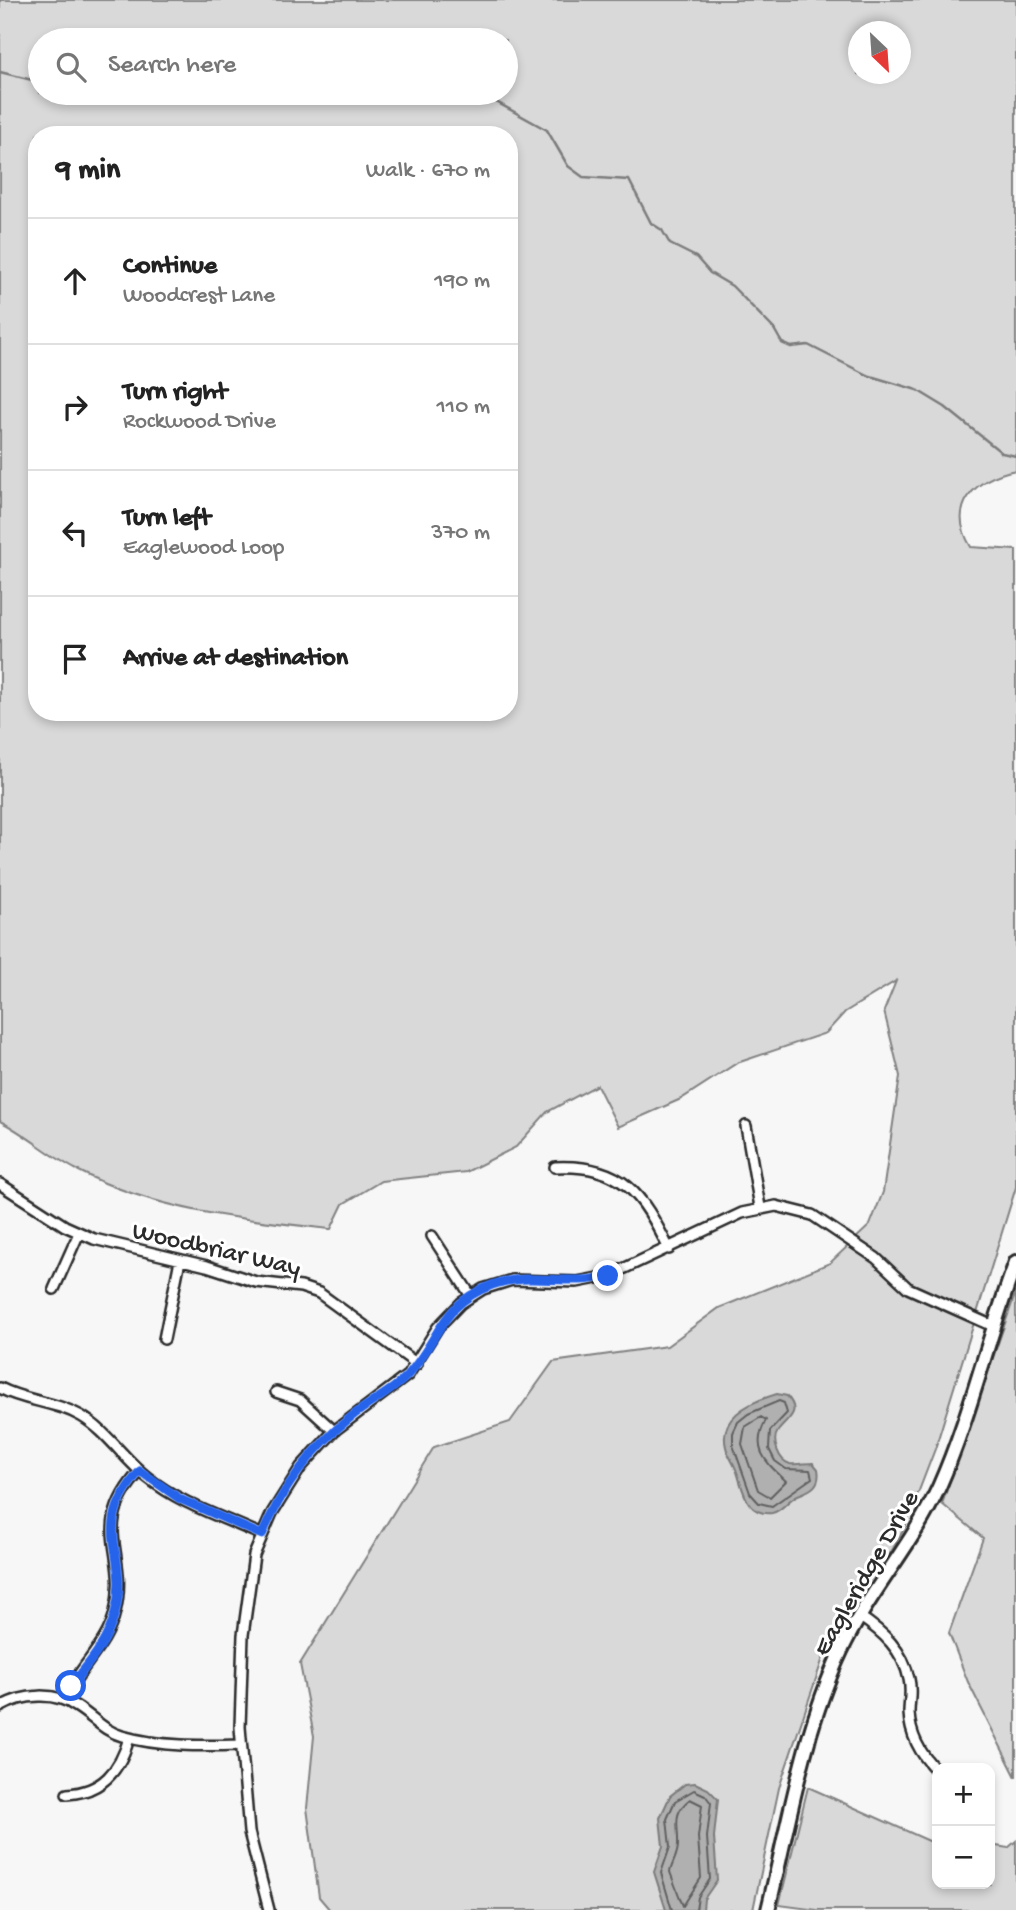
<!DOCTYPE html>
<meta charset="utf-8">
<style>
body{margin:0;font-family:"Gochi Hand",sans-serif;background:#f6f6f6;color:#222}
.controls{position:absolute;right:21px;bottom:21px;display:grid;overflow:hidden;border-radius:14px;box-shadow:0 4px 10px #0003}
.controls button{width:63px;height:63px;display:grid;place-items:center;padding:0;border:0;border-bottom:2px solid #e0e0e0;background:#fff;color:#222;font:35px sans-serif}
.compass{position:absolute;left:848px;top:21px;width:63px;height:63px;border-radius:50%;background:#fff;box-shadow:0 4px 10px #0003;rotate:155deg}
.stop{position:absolute;width:21px;height:21px;margin:-16px;border:5px solid #2563eb;border-radius:50%;background:#fff}
.stop.end{background:#2563eb;border-color:#fff;box-shadow:0 2px 7px #0008}
.list{margin:0;padding:0;list-style:none}
h2{display:flex;justify-content:space-between;align-items:center;height:91px;margin:0;padding:0 28px;font-size:30px}
h2 small{font-size:23px;font-weight:400;color:#767676}
.list li{display:grid;grid-template-columns:46px 1fr auto;gap:21px;align-items:center;box-sizing:border-box;height:126px;padding:0 28px;border-top:2px solid #e0e0e0}
.list b{display:block;font-size:26px;white-space:nowrap}
.list p{margin:0;font-size:23px;white-space:nowrap;color:#767676}
.list em{font-size:23px;font-style:normal;color:#767676}
.icon{flex:none;width:38px;height:38px;fill:none;stroke:currentColor;stroke-width:2;stroke-linecap:round;stroke-linejoin:round}
.map{position:relative;flex:none;width:1016px;height:1910px;overflow:hidden}
.search{position:absolute;background:#fff;box-shadow:0 4px 10px #0003;left:28px;top:28px;width:490px;height:77px;display:flex;align-items:center;gap:18px;box-sizing:border-box;padding:0 24px;border-radius:38px;color:#767676;font-size:26px}
.panel{position:absolute;background:#fff;box-shadow:0 4px 10px #0003;left:28px;top:126px;width:490px;height:595px;border-radius:28px}
.map>svg:first-child{display:block}
.green{fill:#d9d9d9;stroke:#828282;stroke-width:2;fill-rule:evenodd}
.water{fill:#b0b0b0;stroke:#7b7b7b;stroke-width:2}
.lines{fill:none;stroke-linecap:round;stroke-linejoin:round}
.shore{stroke:#606060;stroke-width:2}
.stream{stroke:#7b7b7b;stroke-width:2.5}
.minor-casing{stroke:#2b2b2b;stroke-width:14}
.secondary-casing{stroke:#2b2b2b;stroke-width:18}
.minor{stroke:#fff;stroke-width:9}
.secondary{stroke:#fff;stroke-width:12}
.route{stroke:#2563eb;stroke-width:9}
.labels{text-anchor:middle;stroke-width:6;stroke-linejoin:round;paint-order:stroke}
.street-label{font-size:26px;fill:#2b2b2b;stroke:#fff}
</style>
<div class="map">
<svg width="1016" height="1910" viewBox="0 0 1016 1910">
<rect width="100%" height="100%" fill="#f7f7f7"/>
<filter id="ink" filterUnits="userSpaceOnUse"><feTurbulence type="fractalNoise" baseFrequency=".0143" numOctaves="2"/><feDisplacementMap in="SourceGraphic" scale="14" xChannelSelector="R" yChannelSelector="G"/><feConvolveMatrix kernelMatrix="1 2 1 2 8 2 1 2 1" color-interpolation-filters="sRGB"/></filter>
<g filter="url(#ink)">
<path class="green" d="M 0,0 L 1016,0 L 1016,470 C 975,478 946,506 971,547 L 1016,550 L 1016,1187 L 935,1449 L 905,1527 L 874,1583 L 825,1652 L 779,1788 L 753,1910 L 330,1910 L 319,1897 L 307,1808 L 314,1736 L 300,1664 L 434,1447 L 510,1422 L 553,1362 L 667,1346 L 719,1308 L 830,1263 L 870,1225 L 883,1192 L 900,1076 L 884,1011 L 896,981 L 845,1012 L 826,1033 L 737,1063 L 681,1099 L 618,1127 L 597,1085 L 547,1112 L 516,1147 L 466,1172 L 381,1181 L 343,1204 L 331,1229 C 245,1220 155,1211 77,1170 C 50,1156 27,1135 0,1121 ZM 858,32 L 900,32 L 900,74 L 858,74 ZM 40,40 L 506,40 L 506,93 L 40,93 ZM 37,135 L 509,135 L 509,712 L 37,712 Z
M 1016,1292 L 1016,1777 L 968,1682 L 949,1633 L 983,1538 L 942,1504 Z
M 808,1787 L 929,1841 L 937,1841 L 937,1884 L 990,1884 L 990,1845 L 1008,1848 L 1016,1841 L 1016,1910 L 817,1910 L 779,1905 Z"/>
<path class="water" d="M 777,1394 L 787,1396 C 802,1413 788,1418 778,1431 C 771,1441 779,1461 790,1464 C 797,1465 806,1463 813,1463 L 818,1469 C 821,1485 812,1490 798,1495 C 788,1499 783,1511 772,1513 C 746,1516 743,1489 737,1472 C 734,1463 728,1456 726,1447 C 718,1415 753,1401 777,1394 Z
M 695,1783 L 708,1789 L 718,1799 L 714,1837 L 717,1880 L 704,1899 L 703,1910 L 666,1910 L 654,1872 L 663,1846 L 660,1818 L 670,1796 L 685,1784 Z"/>
<g class="lines">
<path class="shore" d="M 779,1401 L 784,1403 L 787,1413 L 770,1431 L 769,1449 L 775,1461 L 786,1469 L 810,1470 L 812,1478 L 772,1506 L 759,1503 L 750,1493 L 733,1445 L 733,1433 L 738,1422 L 748,1414 Z
M 761,1417 L 766,1420 C 750,1450 766,1462 786,1481 L 770,1497 L 758,1490 L 742,1444 L 745,1427 Z
M 690,1799 L 702,1805 L 698,1837 L 701,1878 L 683,1906 L 670,1872 C 672,1863 678,1855 678,1845 C 679,1825 671,1814 690,1799 Z
M 672,1910 L 661,1873 L 670,1847 L 667,1819 L 675,1801 L 694,1790 L 705,1795 L 711,1803 L 707,1837 L 710,1879 L 698,1897 L 696,1910"/>
<path class="stream" d="M 0,72 L 40,82
M 123,93 L 244,98 L 254,93
M 480,93 L 547,130 L 568,166 L 583,177 L 629,180 L 651,223 L 662,230 L 670,244 L 696,257 L 710,273 L 732,286 L 774,329 L 782,343 L 791,347 L 808,345 L 867,375 L 917,390 L 945,407 L 1002,453 L 1016,456"/>
<g class="minor-casing">
<path id="minor" d="M 746,1126 L 760,1207
M 555,1167 C 622,1164 642,1193 669,1249
M 0,1184 L 65,1226 L 94,1239 L 207,1266 L 256,1282 L 301,1287 L 319,1293 L 417,1364
M 432,1236 L 471,1296
M 54,1289 L 79,1233
M 164,1339 L 180,1260
M 0,1388 C 26,1402 55,1401 81,1416 C 107,1431 123,1458 147,1477 C 180,1504 223,1517 262,1535
M 276,1392 L 300,1400 L 334,1431
M 859,1616 C 883,1632 903,1650 909,1679 C 912,1691 909,1701 909,1713 C 910,1736 921,1755 937,1771
M 65,1700 C 77,1668 107,1647 115,1612 C 130,1551 88,1529 140,1471
M 0,1707 C 23,1694 55,1691 77,1707 C 93,1717 104,1731 122,1736 C 160,1747 202,1746 241,1745
M 67,1794 C 102,1792 120,1771 129,1738
M 269,1910 L 249,1832 L 240,1727 L 243,1635 L 254,1555 L 272,1513 L 301,1467 L 334,1431 L 408,1375 L 438,1327 L 461,1303 L 483,1289 L 512,1280 L 577,1282 L 608,1276 L 742,1213 L 776,1206 L 812,1215 L 876,1258 L 908,1288 L 993,1326"/>
</g>
<g class="secondary-casing">
<path id="secondary" d="M 768,1910 C 789,1823 803,1732 841,1651 C 868,1593 912,1546 939,1487 C 971,1415 988,1336 1016,1262"/>
</g>
<use href="#minor" class="minor"/>
<use href="#secondary" class="secondary"/>
</g>
</g>
<g class="lines" filter="url(#ink)">
<path class="route" d="M 71,1686 C 89,1663 108,1642 115,1613 C 131,1552 88,1530 140,1471 L 180,1499 L 262,1535 C 282,1488 311,1449 351,1417 C 369,1402 391,1393 407,1376 C 440,1340 439,1305 492,1285 C 530,1271 569,1287 608,1276"/>
</g>
<g class="labels">
<g class="street-label">
<text transform="translate(217 1247) rotate(13)" y="9">Woodbriar Way</text>
<text transform="translate(864 1572) rotate(-60)" y="9">Eagleridge Drive</text>
</g>
</g>
</svg>
<div class="controls">
<button>+</button>
<button>−</button>
</div>
<svg class="compass" viewBox="-18 -18 36 36"><path d="M0-13l5 13h-10z" fill="#e53935"/><path d="M0 13l5-13h-10z" fill="#767676"/></svg>
<div class="stop" style="left:71px;top:1686px"></div>
<div class="stop end" style="left:608px;top:1276px"></div>
<div class="search"><svg class="icon" aria-label="search" viewBox="0 0 24 24"><circle cx="10" cy="10" r="6"/><path d="M15 15l6 6"/></svg>Search here</div>
<section class="panel">
<h2>9 min<small>Walk · 670 m</small></h2>
<ul class="list">
<li><svg class="icon" aria-label="ahead" viewBox="0 0 24 24"><path d="M12 20V5M6 11l6-6 6 6"/></svg><div><b>Continue</b><p>Woodcrest Lane</p></div><em>190 m</em></li>
<li><svg class="icon" aria-label="right" viewBox="0 0 24 24"><path d="M7 20v-9h11M14 6l5 5-5 5"/></svg><div><b>Turn right</b><p>Rockwood Drive</p></div><em>110 m</em></li>
<li><svg class="icon" aria-label="left" viewBox="0 0 24 24"><path d="M17 20v-9H6M10 6l-5 5 5 5"/></svg><div><b>Turn left</b><p>Eaglewood Loop</p></div><em>370 m</em></li>
<li><svg class="icon" aria-label="arrive" viewBox="0 0 24 24"><path d="M6 21V4h12l-3 4 3 4H6"/></svg><div><b>Arrive at destination</b></div></li>
</ul>
</section>
</div>
